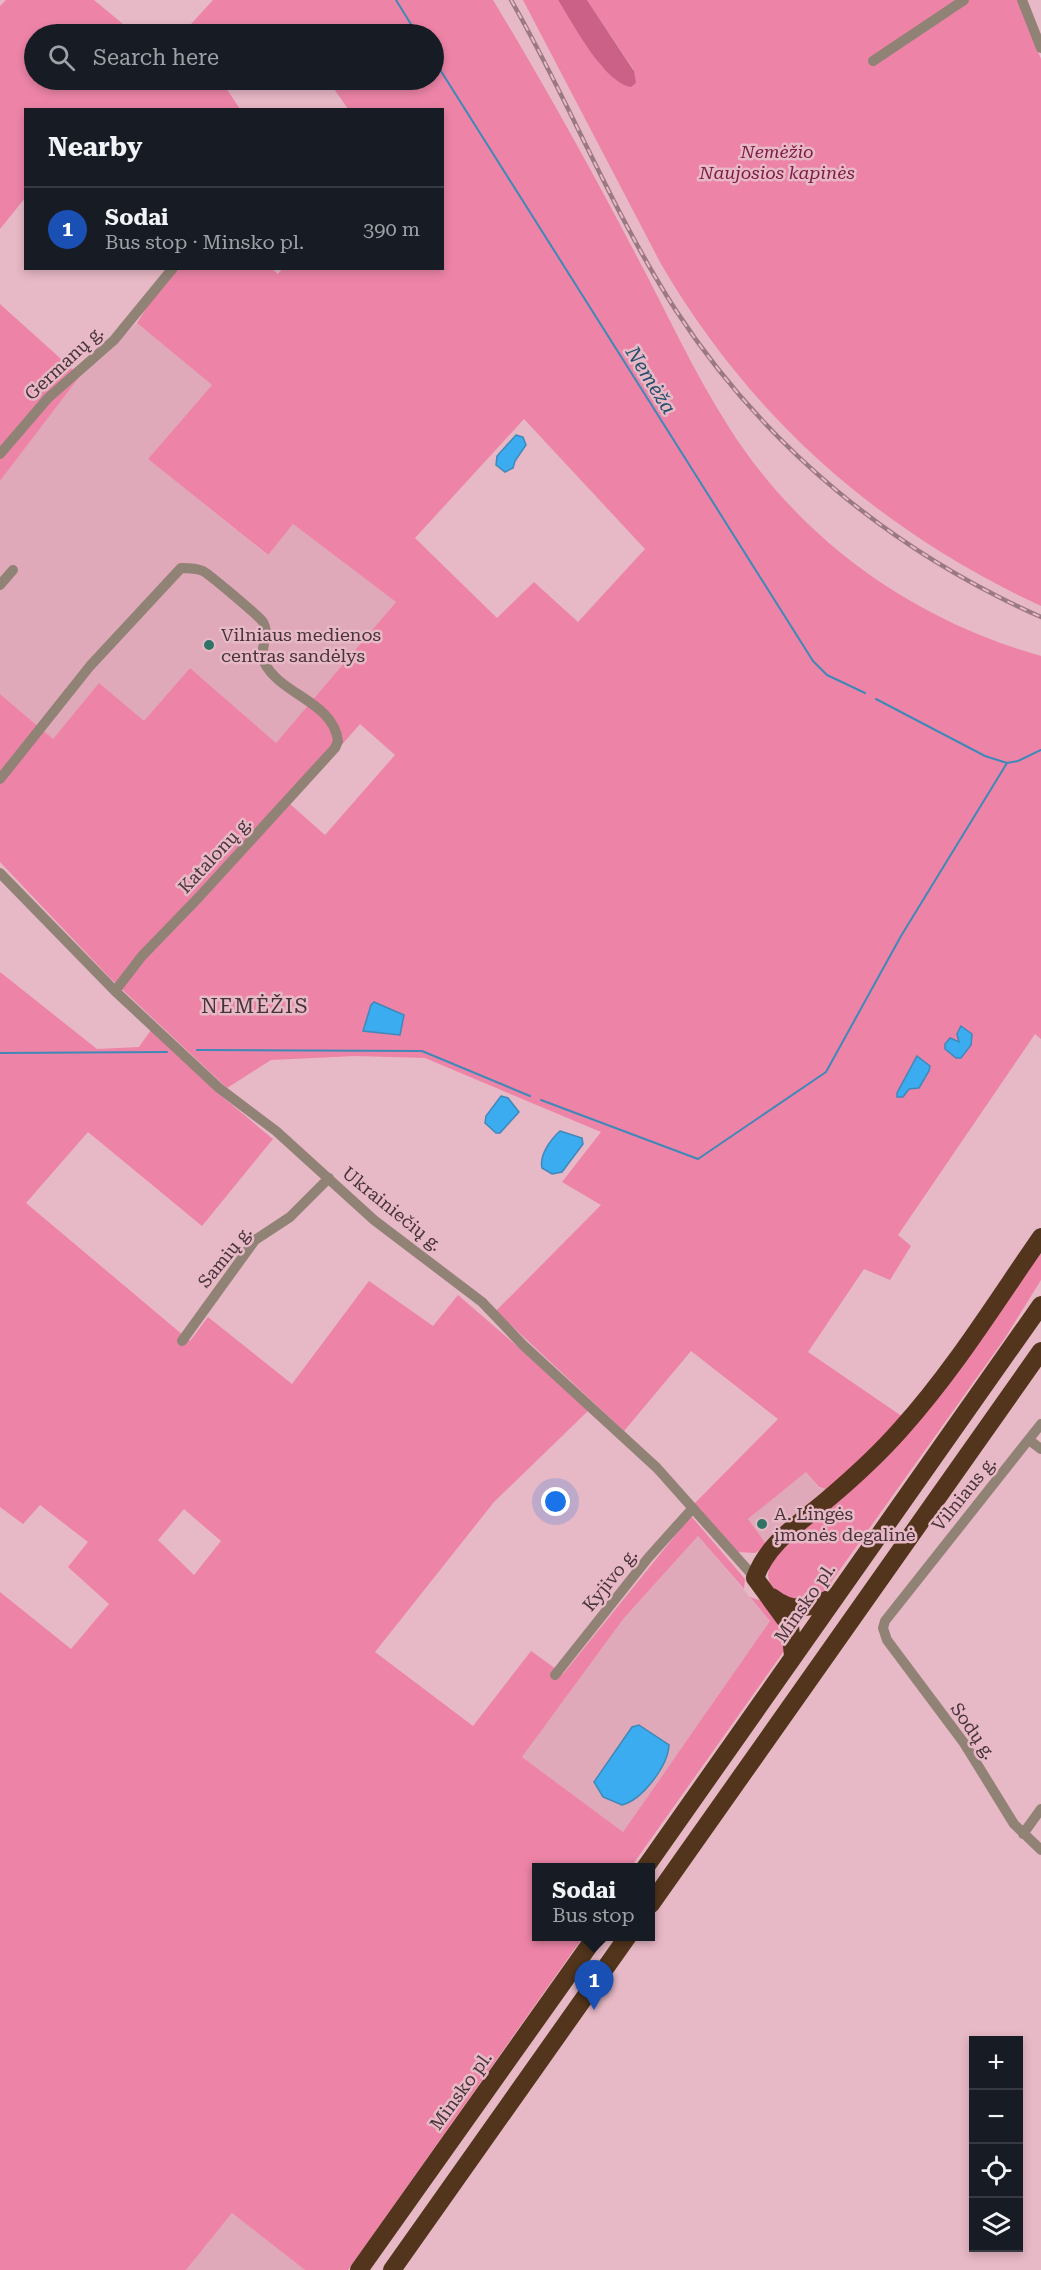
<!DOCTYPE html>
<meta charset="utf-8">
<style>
body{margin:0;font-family:"Roboto Serif",serif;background:#242831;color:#f1f3f6}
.controls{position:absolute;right:18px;bottom:18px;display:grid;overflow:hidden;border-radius:0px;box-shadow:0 3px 9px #0003}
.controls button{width:54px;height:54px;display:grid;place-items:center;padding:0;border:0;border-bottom:2px solid #363941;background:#171b24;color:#f1f3f6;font:30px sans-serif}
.you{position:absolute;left:556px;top:1502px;width:21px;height:21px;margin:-15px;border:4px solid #fff;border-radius:50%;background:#1a73e8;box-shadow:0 0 0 9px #1a73e833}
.badge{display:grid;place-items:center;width:39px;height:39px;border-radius:50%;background:#b45309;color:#fff;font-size:20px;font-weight:700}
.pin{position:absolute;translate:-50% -50px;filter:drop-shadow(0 2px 3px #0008)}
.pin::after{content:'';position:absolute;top:32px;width:21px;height:18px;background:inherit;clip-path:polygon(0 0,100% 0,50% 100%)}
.popup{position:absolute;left:532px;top:1863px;width:123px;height:78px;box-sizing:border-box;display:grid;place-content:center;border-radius:0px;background:#171b24;filter:drop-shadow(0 2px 4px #0005);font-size:20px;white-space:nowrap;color:#9ea1a6}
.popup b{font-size:22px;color:#f1f3f6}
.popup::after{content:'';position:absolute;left:50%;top:100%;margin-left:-12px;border:12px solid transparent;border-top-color:#171b24}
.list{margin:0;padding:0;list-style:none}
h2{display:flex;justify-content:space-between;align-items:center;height:78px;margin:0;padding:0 24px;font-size:26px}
h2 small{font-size:20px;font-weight:400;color:#9ea1a6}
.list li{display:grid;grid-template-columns:39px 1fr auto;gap:18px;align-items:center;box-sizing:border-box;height:84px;padding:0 24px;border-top:2px solid #363941}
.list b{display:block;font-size:22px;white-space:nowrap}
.list p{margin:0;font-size:20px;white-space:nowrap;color:#9ea1a6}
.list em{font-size:20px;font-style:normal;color:#9ea1a6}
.icon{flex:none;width:33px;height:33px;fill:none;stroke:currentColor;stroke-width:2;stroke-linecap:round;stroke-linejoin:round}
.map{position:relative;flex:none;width:1041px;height:2270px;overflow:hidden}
.search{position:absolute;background:#171b24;box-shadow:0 3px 9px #0003;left:24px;top:24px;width:420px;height:66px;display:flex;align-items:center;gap:15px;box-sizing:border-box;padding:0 21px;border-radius:33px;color:#9ea1a6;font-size:22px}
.panel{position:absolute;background:#171b24;box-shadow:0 3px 9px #0003;left:24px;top:108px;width:420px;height:162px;border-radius:0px}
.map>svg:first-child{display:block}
.built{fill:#dfa9b9}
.green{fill:#ed84a7;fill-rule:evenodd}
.forest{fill:#cb6187}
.water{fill:#3bacef;stroke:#3f88b8;stroke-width:1.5}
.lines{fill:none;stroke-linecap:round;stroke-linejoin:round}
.stream{stroke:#3f88b8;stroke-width:2}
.street{stroke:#918276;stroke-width:10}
.highway{stroke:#52351c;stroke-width:18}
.rail-casing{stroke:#9b7982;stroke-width:4.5}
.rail{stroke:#e7b8c5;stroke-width:2;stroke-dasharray:7;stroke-linecap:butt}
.poi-dot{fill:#307468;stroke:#e7b8c5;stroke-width:2}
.labels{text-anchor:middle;stroke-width:5;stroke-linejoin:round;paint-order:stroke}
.park-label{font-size:18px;font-style:italic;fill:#7d1b45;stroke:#e7b8c5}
.street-label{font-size:18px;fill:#473439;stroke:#e7b8c5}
.poi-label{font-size:18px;fill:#473439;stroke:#e7b8c5;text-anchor:start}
.water-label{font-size:20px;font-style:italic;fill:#234f6c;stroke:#e7b8c5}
.quarter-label{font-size:21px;letter-spacing:1.5px;fill:#473439;stroke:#e7b8c5}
</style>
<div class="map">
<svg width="1041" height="2270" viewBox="0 0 1041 2270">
<rect width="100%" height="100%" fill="#e7b8c5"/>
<path class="built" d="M 137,323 L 212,385 L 148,459 L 267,555 L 293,524 L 396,602 L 276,743 L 190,668 L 144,722 L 99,684 L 53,739 L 0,694 L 0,481 L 80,376 Z
M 806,1472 L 819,1488 L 829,1490 L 767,1545 L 748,1519 Z
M 698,1536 L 770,1621 L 623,1832 L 522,1757 L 624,1618 Z
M 232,2213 L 305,2270 L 186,2270 Z"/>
<path class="green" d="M 6,0 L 94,0 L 135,34 L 34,34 L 34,80 L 224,80 L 222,82 L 240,109 L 26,110 L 25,198 L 0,229 L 0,6 Z
M 213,0 L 493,0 C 543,83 590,167 635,253 C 666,311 694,373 730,429 C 802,541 913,620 1041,656 L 1041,1039 L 1035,1034 L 898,1235 L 911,1246 L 890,1280 L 864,1269 L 808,1352 L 903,1417 L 829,1490 L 819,1487 L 806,1472 L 748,1519 L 767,1545 L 755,1553 L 738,1552 L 694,1504 L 778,1419 L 691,1351 L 624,1431 L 496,1311 L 601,1205 L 562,1182 L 601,1132 L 425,1058 L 355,1056 L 271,1060 L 227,1088 L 110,978 L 0,862 L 0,694 L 53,739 L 99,683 L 144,721 L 190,668 L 276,743 L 396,602 L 293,524 L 268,555 L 148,459 L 212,385 L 137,323 L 171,269 L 272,269 L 278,274 L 283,268 L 442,268 L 442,110 L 348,109 L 328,80 L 434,80 L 434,34 L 297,34 L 291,26 L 281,34 L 182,34 ZM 524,419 L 645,549 L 578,622 L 534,582 L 497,618 L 415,538 ZM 360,724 L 395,755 L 325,835 L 290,804 Z
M 523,0 L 558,0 L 602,67 L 634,70 L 587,0 L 1018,0 L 1041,59 L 1041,606 C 878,530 752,419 661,264 Z
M 0,304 L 80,376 L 0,481 Z
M 0,972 L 97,1049 L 139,1047 L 151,1030 L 213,1089 L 273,1139 L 202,1226 L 88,1132 L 26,1203 L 190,1341 L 208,1317 L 292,1384 L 369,1281 L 433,1326 L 458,1295 L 590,1409 L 494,1502 L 375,1652 L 473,1726 L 531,1651 L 563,1674 L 691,1516 L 745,1579 L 744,1589 L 698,1536 L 624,1618 L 522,1757 L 623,1832 L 770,1621 L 750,1597 L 762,1601 L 786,1629 L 784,1651 L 631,1867 L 537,1868 L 537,1936 L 583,1937 L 348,2270 L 305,2270 L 232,2213 L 186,2270 L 0,2270 L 0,1592 L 71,1649 L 109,1604 L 68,1567 L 88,1542 L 40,1505 L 23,1524 L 0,1507 ZM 184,1509 L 221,1541 L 194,1575 L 158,1540 Z
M 1041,1248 L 1041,1280 L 1005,1338 L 824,1592 L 795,1604 L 770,1587 L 768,1575 L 771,1558 L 814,1521 Z"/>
<path class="forest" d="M 558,0 L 587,0 L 634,71 L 636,83 L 631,87 C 603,82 573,23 558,0 Z"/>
<path class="water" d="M 516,435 L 523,437 L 526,445 L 515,461 L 513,468 L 505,472 L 496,465 L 497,456 Z
M 374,1002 L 404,1015 L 400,1035 L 363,1031 L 371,1005 Z
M 961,1026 L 972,1034 L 971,1045 L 961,1058 L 956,1058 L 945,1049 L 945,1044 L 950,1038 L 959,1042 L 957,1034 Z
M 917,1056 L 930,1066 L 929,1071 L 919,1088 L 909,1089 L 903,1097 L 897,1097 L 897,1093 Z
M 501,1096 L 508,1098 L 519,1112 L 500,1133 L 496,1133 L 485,1123 L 486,1116 Z
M 560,1131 L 582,1138 L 583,1144 L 562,1172 L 552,1174 L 542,1168 C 539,1155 551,1139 560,1131 Z
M 639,1725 L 669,1745 C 668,1766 642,1800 622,1805 L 603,1797 L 594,1782 L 632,1727 Z"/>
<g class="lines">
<path class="stream" d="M 396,0 L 417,34
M 434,60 L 813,661 L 827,675 L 865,693
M 876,699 L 985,756 L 1007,763 L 1018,761 L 1041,750
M 197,1050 L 422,1051 L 530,1096
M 0,1053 L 167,1052
M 541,1100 L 698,1159 L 826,1072 L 901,936 L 1007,763"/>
<path class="street" d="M 1022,0 L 1041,48
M 873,61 L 964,0
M 0,454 L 48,398 L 114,340 L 173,268
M 0,585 L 13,570
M 0,779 L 90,666 L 181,568 C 189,568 196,568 203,571 C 210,575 259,616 263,622 C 271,635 258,650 264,662 C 280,695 333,701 338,741 L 335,748 L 199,897 L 142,956 L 115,991
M 0,873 L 115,991 L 219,1088 L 276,1131 L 374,1220 L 482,1302 L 523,1345 L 657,1468 L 755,1578
M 182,1341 L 255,1240 L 290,1217 L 329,1178
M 1041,1424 L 885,1621 L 883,1628 L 887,1640 L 964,1743 L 1014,1824 L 1041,1850
M 1029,1440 L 1041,1449
M 555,1675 L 648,1558 L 692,1509
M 1023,1834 L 1041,1809"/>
<path class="highway" d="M 772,1597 C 795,1615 812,1607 835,1596
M 793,1656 L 790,1626 L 755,1578 C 768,1542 800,1523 828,1499 C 854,1477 879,1454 901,1429 C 954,1370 996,1302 1041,1237
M 645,1868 L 1041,1305
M 651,1904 L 1041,1351
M 359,2270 L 596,1936
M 392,2270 L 628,1936"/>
<g class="rail-casing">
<path id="rail" d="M 511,0 C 569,101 612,211 675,309 C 764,446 892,551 1041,617"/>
</g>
<use href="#rail" class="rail"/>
</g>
<g class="poi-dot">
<circle cx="209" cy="645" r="6"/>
<circle cx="762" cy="1524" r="6"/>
</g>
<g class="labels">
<g class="park-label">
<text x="777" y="158">Nemėžio<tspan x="777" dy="21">Naujosios kapinės</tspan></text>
</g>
<g class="street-label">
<text transform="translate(64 363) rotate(-43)" y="6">Germanų g.</text>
<text transform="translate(215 855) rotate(-47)" y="6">Katalonų g.</text>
<text transform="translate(392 1209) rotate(39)" y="6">Ukrainiečių g.</text>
<text transform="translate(225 1257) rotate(-51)" y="6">Samių g.</text>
<text transform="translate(964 1494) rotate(-51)" y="6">Vilniaus g.</text>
<text transform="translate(610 1580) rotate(-51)" y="6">Kyjivo g.</text>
<text transform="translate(805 1603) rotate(-55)" y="6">Minsko pl.</text>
<text transform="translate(973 1731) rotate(55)" y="6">Sodų g.</text>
<text transform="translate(461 2091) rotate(-54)" y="6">Minsko pl.</text>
</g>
<g class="poi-label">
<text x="221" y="641">Vilniaus medienos<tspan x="221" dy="21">centras sandėlys</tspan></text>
<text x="774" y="1520">A. Lingės<tspan x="774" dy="21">įmonės degalinė</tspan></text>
</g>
<g class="water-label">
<text transform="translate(651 380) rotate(58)" y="7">Nemėža</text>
</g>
<g class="quarter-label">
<text x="255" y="1013">NEMĖŽIS</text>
</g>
</g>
</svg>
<div class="controls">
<button>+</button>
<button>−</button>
<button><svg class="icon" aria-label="locate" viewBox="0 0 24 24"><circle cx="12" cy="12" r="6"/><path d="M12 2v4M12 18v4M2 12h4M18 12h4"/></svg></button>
<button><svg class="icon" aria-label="layers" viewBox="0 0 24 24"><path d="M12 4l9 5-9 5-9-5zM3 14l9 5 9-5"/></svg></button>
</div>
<div class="you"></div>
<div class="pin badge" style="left:594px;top:2010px;background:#1a4fb4">1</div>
<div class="popup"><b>Sodai</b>Bus stop</div>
<div class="search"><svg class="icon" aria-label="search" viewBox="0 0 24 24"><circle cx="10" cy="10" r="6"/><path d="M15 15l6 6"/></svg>Search here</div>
<section class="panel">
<h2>Nearby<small></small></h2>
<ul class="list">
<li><span class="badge" style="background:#1a4fb4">1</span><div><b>Sodai</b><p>Bus stop · Minsko pl.</p></div><em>390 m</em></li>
</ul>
</section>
</div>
